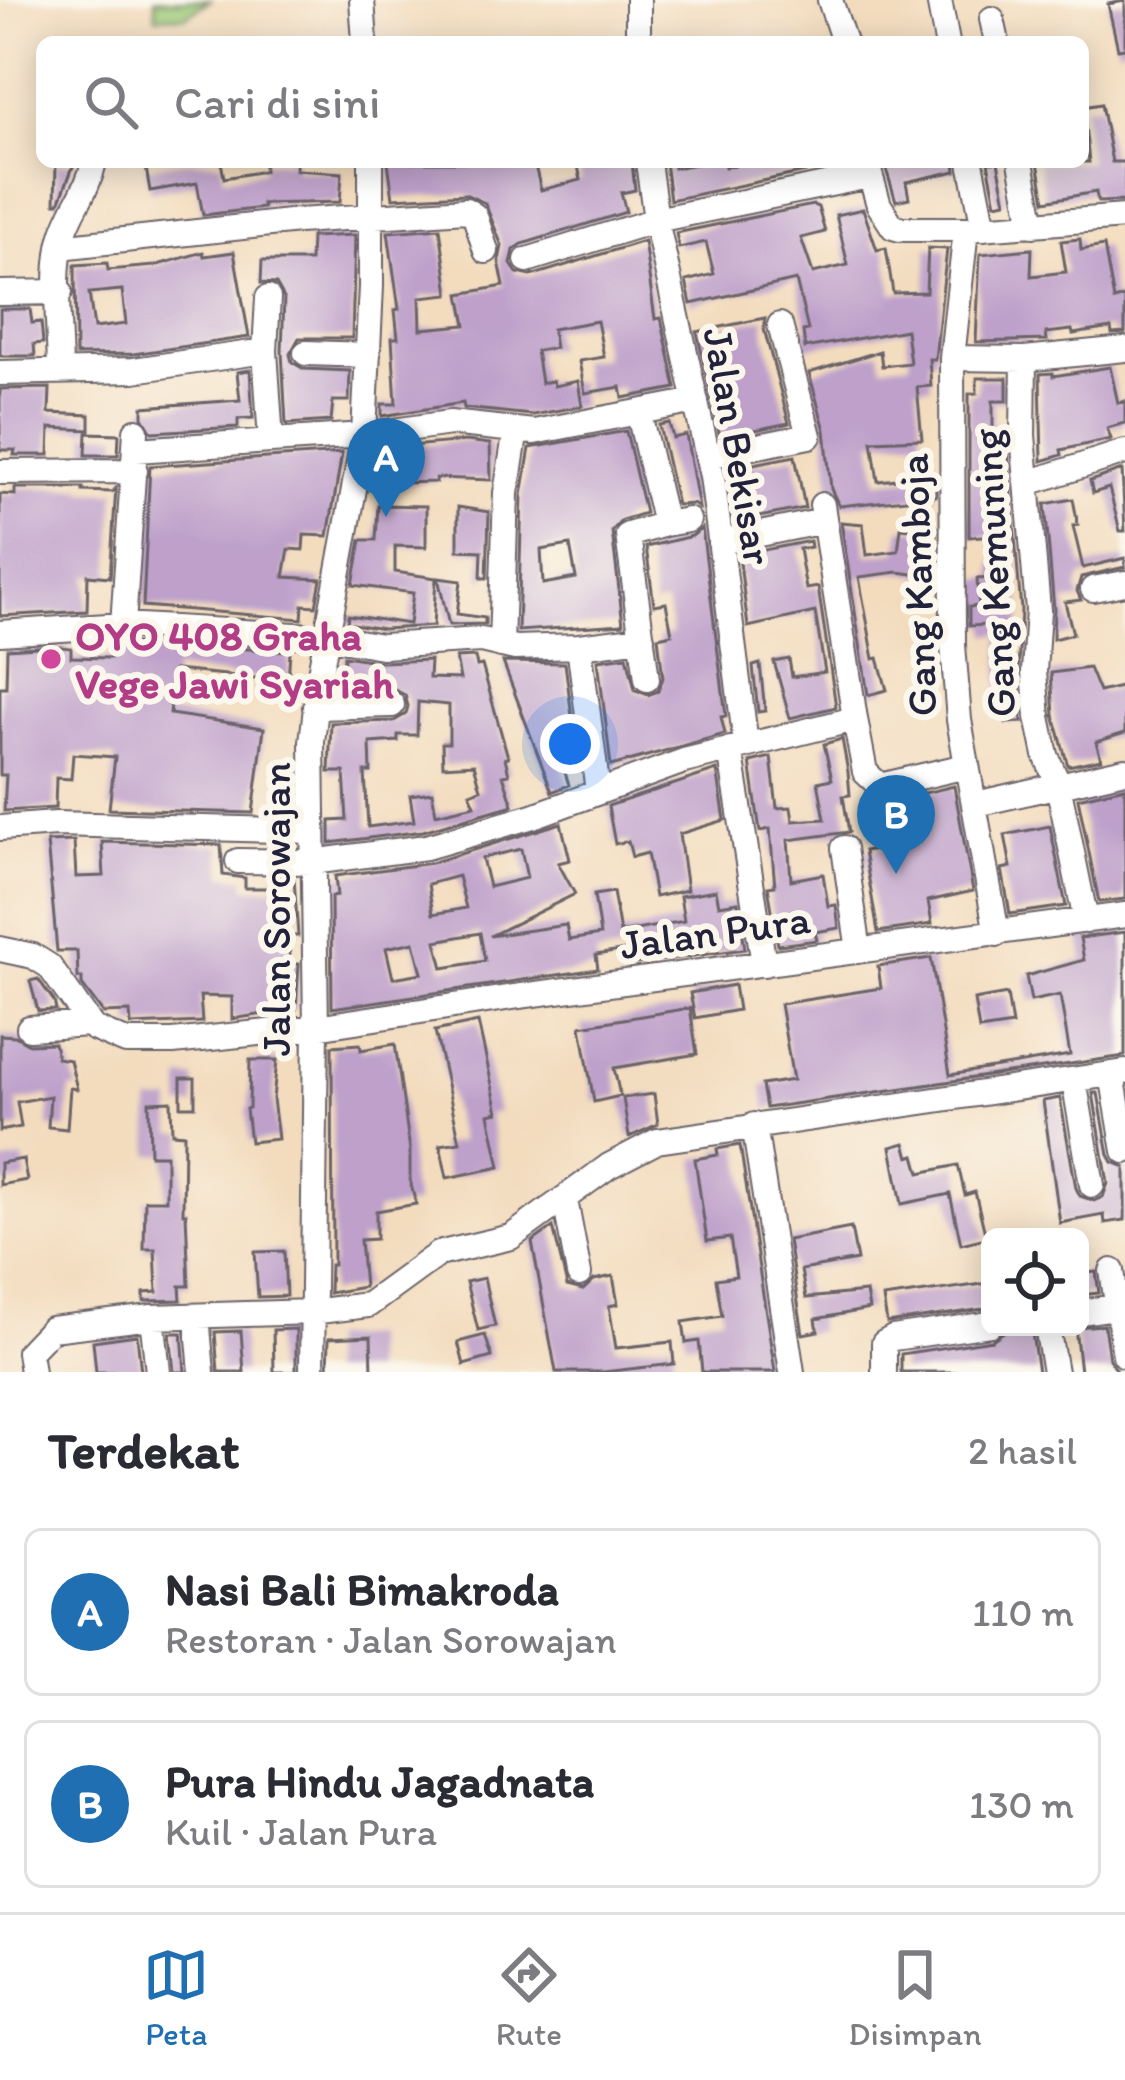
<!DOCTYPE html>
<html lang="id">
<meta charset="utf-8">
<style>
body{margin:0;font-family:Itim,sans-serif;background:#f2f2f3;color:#2b2b33}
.controls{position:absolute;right:36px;bottom:36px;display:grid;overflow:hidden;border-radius:18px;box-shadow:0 6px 30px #0003}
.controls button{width:108px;height:108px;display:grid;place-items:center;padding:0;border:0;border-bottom:3px solid #e1e1e2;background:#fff;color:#2b2b33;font:60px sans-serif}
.you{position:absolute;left:570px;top:744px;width:42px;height:42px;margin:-30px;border:9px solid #fff;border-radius:50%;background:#1a73e8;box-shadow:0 0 0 18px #1a73e833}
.badge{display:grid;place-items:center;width:78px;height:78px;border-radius:50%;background:#1f6fb2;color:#fff;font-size:39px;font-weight:700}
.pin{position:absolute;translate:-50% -99px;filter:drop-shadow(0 3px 6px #0008)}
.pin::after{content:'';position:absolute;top:63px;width:42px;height:36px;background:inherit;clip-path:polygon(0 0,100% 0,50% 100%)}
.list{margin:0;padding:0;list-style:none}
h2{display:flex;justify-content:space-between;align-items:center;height:156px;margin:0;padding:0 48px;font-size:51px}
h2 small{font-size:39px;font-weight:400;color:#7c7c81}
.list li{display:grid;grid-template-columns:78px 1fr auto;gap:36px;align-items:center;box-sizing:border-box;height:168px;margin:0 24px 24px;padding:0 24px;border:3px solid #e1e1e2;border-radius:18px}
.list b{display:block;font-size:45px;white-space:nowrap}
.list p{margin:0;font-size:39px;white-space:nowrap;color:#7c7c81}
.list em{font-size:39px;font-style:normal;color:#7c7c81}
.icon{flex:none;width:66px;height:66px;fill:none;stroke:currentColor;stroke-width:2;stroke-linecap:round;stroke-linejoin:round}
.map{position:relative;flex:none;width:1125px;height:1372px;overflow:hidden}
.search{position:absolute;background:#fff;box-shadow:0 6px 30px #0003;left:36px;right:36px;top:36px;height:132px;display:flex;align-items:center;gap:30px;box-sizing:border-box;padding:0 42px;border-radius:18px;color:#7c7c81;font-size:45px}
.sheet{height:540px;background:#fff}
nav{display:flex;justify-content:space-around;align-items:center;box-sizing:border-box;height:168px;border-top:3px solid #e1e1e2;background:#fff;font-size:33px;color:#7c7c81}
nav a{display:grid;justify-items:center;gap:6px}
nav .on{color:#1f6fb2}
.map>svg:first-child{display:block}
.green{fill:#9cc875;stroke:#5f7558;stroke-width:3}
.building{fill:#bea0ca;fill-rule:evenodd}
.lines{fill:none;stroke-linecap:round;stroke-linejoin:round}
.minor-casing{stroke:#6b6369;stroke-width:28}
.minor{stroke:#fff;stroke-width:24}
.hotel-dot{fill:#d1479c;stroke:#fbf7ec;stroke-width:4.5}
.labels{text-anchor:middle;stroke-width:12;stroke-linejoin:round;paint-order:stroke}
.street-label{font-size:42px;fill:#22223b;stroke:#fbf7ec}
.hotel-label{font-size:42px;font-weight:bold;fill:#b23c85;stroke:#fbf7ec;text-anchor:start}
</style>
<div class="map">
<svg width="1125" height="1372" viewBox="0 0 1125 1372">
<rect width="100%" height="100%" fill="#fbf7ec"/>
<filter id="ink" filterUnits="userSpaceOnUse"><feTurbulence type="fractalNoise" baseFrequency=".00833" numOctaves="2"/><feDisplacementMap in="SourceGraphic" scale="24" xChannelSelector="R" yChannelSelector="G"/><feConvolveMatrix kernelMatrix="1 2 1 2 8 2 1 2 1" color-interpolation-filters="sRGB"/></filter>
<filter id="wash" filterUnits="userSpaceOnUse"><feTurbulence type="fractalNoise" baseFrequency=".004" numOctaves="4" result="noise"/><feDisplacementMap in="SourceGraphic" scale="48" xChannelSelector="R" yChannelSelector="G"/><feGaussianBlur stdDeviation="2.7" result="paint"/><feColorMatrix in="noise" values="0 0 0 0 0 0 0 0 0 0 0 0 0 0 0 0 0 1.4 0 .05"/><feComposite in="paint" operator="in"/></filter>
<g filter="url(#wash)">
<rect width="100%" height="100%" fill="#f3dcbe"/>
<path class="green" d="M 155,0 L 210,0 L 186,16 L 156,17 Z"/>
<g id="blocks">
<path class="building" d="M 1125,1 L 1125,48 L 1118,49 L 1108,4 Z
M 1101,104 L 1112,162 L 1125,162 L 1125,201 L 1098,202 L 1096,192 L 1045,201 L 1038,162 L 1089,162 L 1083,107 Z
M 184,162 L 221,162 L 224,178 L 264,171 L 264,162 L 296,162 L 296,170 L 342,173 L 340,202 L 262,204 L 263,208 L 203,215 L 197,183 L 150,191 L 146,168 Z
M 388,162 L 534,162 L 541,190 L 581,180 L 577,162 L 632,162 L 635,190 L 621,193 L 626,212 L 522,244 L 514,250 L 511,264 L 517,273 L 531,276 L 644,241 L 655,319 L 661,318 L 676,388 L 623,398 L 621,387 L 585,393 L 579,361 L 604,357 L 597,321 L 552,329 L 555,348 L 536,351 L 541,383 L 553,381 L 554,386 L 578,381 L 582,406 L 533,415 L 464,408 L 463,403 L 382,416 L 382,404 L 396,404 L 392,338 L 398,338 L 395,310 L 399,309 L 388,232 L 440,228 L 449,294 L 420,297 L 421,329 L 466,325 L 460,294 L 504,286 L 499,261 L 502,246 L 485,203 L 465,194 L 393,198 Z
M 665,162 L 673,162 L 674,168 L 707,162 L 724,162 L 725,167 L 751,162 L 802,162 L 805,172 L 670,200 Z
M 917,162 L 955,162 L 956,171 L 906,182 L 909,198 L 896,201 L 886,169 Z
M 988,162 L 998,162 L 1006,201 L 996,203 Z
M 56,164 L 74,164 L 59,203 L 55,203 Z
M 813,205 L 818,207 L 825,232 L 801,238 L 813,273 L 848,265 L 836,215 L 863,209 L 877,250 L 886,248 L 893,293 L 926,292 L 928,248 L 947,249 L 935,359 L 929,359 L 931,386 L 917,387 L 922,439 L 872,441 L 878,481 L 936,475 L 936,496 L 839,506 L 831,489 L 825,430 L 809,373 L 880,351 L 882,366 L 910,363 L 906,330 L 805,348 L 803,331 L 808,330 L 796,280 L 691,304 L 686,281 L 714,274 L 706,242 L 679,248 L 676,233 Z
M 355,235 L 352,338 L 299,338 L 290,354 L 292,362 L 304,369 L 350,371 L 349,401 L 333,401 L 331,421 L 286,424 L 282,351 L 284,298 L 276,284 L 261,283 L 262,261 L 310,261 L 311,237 Z
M 1080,239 L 1081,250 L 1104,246 L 1114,300 L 1125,297 L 1125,333 L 1112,334 L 1111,328 L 1073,334 L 1072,330 L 1046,333 L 1047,340 L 976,342 L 980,254 L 1032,249 L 1031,276 L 1066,272 L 1061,241 Z
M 203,252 L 204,256 L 234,252 L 249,337 L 133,354 L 76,355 L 75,265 L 107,263 L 108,270 L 154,266 ZM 122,290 L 126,324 L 94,328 L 89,293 Z
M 0,309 L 30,309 L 32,323 L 41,322 L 43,343 L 34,344 L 35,356 L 0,356 Z
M 765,318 L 764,329 L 789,423 L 720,437 L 697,332 Z
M 1110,367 L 1118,403 L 1125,401 L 1125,423 L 1107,428 L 1111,439 L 1061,450 L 1062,455 L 1042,461 L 1040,374 L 1053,373 L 1053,376 Z
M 250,370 L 253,418 L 238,419 L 238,427 L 152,432 L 143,417 L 143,407 L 240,400 L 237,372 Z
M 977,378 L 1007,378 L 1007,401 L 993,401 L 993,440 L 1007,440 L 1021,610 L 1018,673 L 1022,722 L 1006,723 L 1004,703 L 999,704 L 1000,634 L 988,635 L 987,625 L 969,626 L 969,607 L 979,606 L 977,579 L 993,578 L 992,563 L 998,562 L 996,535 L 969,537 L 969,394 L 977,393 Z
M 50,388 L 49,413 L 90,415 L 90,430 L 50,428 L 49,455 L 14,455 L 15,450 L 0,450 L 0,389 Z
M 669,423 L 673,438 L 686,435 L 699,508 L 693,504 L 677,505 L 659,425 Z
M 626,431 L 645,513 L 622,520 L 612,531 L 623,624 L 518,631 L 522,495 L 530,448 ZM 570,545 L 576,578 L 543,584 L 541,550 Z
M 87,433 L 119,434 L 118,455 L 86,455 Z
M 466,441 L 490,444 L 491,480 L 436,478 L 436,482 L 400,483 L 399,447 Z
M 342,453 L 328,536 L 304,535 L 303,550 L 289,549 L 284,577 L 321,579 L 316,606 L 303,605 L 302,619 L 143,606 L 150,466 Z
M 795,456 L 805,508 L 734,522 L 727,469 Z
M 1122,470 L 1125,531 L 1120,531 L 1109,488 L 1093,493 L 1090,481 Z
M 15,488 L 83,488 L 83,491 L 112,492 L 116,488 L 110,577 L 88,575 L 87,611 L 0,616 L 0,494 L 15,495 Z
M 1073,499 L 1078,525 L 1073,526 L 1083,568 L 1125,558 L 1125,567 L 1081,577 L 1077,591 L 1081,600 L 1065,602 L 1073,634 L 1053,639 L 1054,609 L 1045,504 Z
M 378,505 L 426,506 L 426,547 L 395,546 L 395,572 L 436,578 L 433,626 L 383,629 L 347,623 L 348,615 L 409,624 L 413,593 L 353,585 L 361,540 L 376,540 Z
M 458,507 L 489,512 L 487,578 L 481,578 L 482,551 L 458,550 Z
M 841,522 L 863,524 L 867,555 L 898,551 L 901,528 L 936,532 L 934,577 L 898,572 L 859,577 L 874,659 L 878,658 L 887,690 L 868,695 Z
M 702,528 L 726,716 L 721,717 L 725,734 L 611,766 L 598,660 L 627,656 L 635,690 L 648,695 L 658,691 L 663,678 L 658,637 L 672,634 L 666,603 L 654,605 L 646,547 L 692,536 Z
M 810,541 L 811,547 L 799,549 L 806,589 L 818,587 L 836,707 L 790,718 L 774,662 L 789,659 L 792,677 L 825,672 L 815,612 L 748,627 L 739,555 Z
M 438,578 L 461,581 L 457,614 L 485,618 L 485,624 L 449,625 Z
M 111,642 L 290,651 L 288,681 L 174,670 L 170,714 L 264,728 L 253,813 L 109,809 L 115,757 L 73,754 L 71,779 L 56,778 L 55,808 L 4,811 L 6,775 L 0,775 L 0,687 L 6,687 L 7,649 L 53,646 L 71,648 L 71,657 L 110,658 Z
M 344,656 L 382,662 L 430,660 L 429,678 L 460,679 L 456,658 L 475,657 L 477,666 L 482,665 L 508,757 L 505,758 L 509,774 L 503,775 L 513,805 L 423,831 L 330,843 L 330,821 L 347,820 L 344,772 L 329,772 L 331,723 L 394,721 L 406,714 L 408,706 L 405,695 L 393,689 L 335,690 L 336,676 L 343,677 ZM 418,702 L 449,705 L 449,743 L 442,743 L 443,766 L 474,764 L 481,789 L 470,793 L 475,805 L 436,814 L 432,792 L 410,795 L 414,821 L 368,827 L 365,772 L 371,772 L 370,743 L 398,741 L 398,735 L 417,735 Z
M 503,662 L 565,663 L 576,748 L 558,751 L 569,785 L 552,792 Z
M 760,664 L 765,711 L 758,712 L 753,666 Z
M 1089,668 L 1099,692 L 1125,686 L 1125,733 L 1096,742 L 1101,759 L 1068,766 L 1054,715 L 1051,673 Z
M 842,739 L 848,772 L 850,795 L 843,796 L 849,832 L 788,840 L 791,880 L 823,874 L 828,906 L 836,905 L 839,928 L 815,932 L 817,940 L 778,945 L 768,887 L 775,886 L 770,829 L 760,831 L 750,762 L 771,757 L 777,808 L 791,807 L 793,821 L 825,819 L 818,782 L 832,779 L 824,744 Z
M 280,762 L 296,764 L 297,814 L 279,814 Z
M 717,770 L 725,820 L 679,834 L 687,890 L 655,897 L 647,853 L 632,857 L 628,841 L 615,844 L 608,806 Z
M 954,786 L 973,891 L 928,901 L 932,924 L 878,932 L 864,851 L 919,842 L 907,797 Z
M 1125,787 L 1125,899 L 1099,902 L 1078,798 Z
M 561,823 L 570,860 L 558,863 L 575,894 L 490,936 L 566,925 L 569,940 L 600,935 L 594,895 L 613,892 L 620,933 L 684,921 L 680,896 L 716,890 L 719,905 L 738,902 L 745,949 L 634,964 L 632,949 L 596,955 L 598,969 L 332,1008 L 331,897 L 337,896 L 335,876 L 431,863 ZM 521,849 L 527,878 L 489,887 L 482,858 ZM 458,876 L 466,908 L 433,914 L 428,884 ZM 480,933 L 485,961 L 443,968 L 436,941 ZM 414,942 L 422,973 L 393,978 L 386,948 Z
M 1050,826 L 1066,906 L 1010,914 L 1002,869 L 1011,867 L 1005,835 Z
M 74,841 L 76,877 L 104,876 L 102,842 L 221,845 L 223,875 L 245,878 L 245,888 L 274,888 L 274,878 L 294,878 L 298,936 L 290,936 L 289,964 L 299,964 L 296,1009 L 232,1019 L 232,997 L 200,996 L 202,1022 L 131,1025 L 130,1012 L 103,1013 L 82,985 L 82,978 L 78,978 L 77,951 L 57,951 L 47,842 Z
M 1125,932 L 1125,1056 L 766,1108 L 762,1085 L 793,1080 L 780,1004 L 881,988 L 878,966 L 931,958 L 950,1075 L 1070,1055 L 1060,995 L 1031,1001 L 1026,976 L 1084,960 L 1080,938 Z
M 38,979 L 54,1001 L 56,1010 L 38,1011 L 30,981 Z
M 734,985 L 738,1010 L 695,1018 L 690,993 Z
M 1007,994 L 1012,1025 L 979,1030 L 974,1000 Z
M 690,1008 L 697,1054 L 614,1068 L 620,1096 L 594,1102 L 581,1026 Z
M 478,1022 L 498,1112 L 489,1114 L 500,1167 L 447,1178 L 440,1145 L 460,1142 L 435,1031 Z
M 0,1035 L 15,1036 L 29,1044 L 54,1043 L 57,1058 L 70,1060 L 77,1089 L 70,1088 L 67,1129 L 48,1127 L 50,1096 L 17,1102 L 21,1127 L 0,1131 Z
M 360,1044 L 361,1050 L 395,1044 L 410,1150 L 410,1181 L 416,1204 L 376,1211 L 376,1239 L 360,1240 L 364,1287 L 329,1293 L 330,1265 L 333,1265 L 332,1046 Z
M 250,1060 L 277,1060 L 273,1099 L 278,1139 L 250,1142 L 246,1109 L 249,1108 Z
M 181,1078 L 195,1078 L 195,1106 L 181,1106 Z
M 1093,1093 L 1098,1093 L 1109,1155 L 1113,1162 L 1125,1167 L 1125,1220 L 1105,1223 L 1104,1215 L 1060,1223 L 1043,1101 L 1060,1098 L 1076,1188 L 1080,1196 L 1094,1201 L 1103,1197 L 1108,1183 Z
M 654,1094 L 658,1124 L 629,1137 L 623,1098 Z
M 171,1101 L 172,1133 L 184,1134 L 183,1213 L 186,1213 L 189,1286 L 180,1286 L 181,1300 L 144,1301 L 144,1293 L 157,1292 L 155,1249 L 144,1249 L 145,1200 L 166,1200 L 166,1155 L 150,1155 L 149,1102 Z
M 905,1143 L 909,1157 L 915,1155 L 920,1173 L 958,1165 L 965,1195 L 975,1192 L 986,1238 L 961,1244 L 950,1194 L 902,1204 L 891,1147 Z
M 740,1145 L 775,1372 L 702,1372 L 699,1341 L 686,1343 L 683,1322 L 722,1316 L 716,1279 L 736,1276 L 730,1238 L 707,1241 L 695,1159 L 718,1155 L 717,1149 Z
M 23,1159 L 27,1180 L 0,1185 L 0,1163 Z
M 553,1227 L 567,1286 L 583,1290 L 594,1280 L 613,1276 L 618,1304 L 609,1306 L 616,1348 L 672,1342 L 674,1364 L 603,1372 L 556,1372 L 532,1242 Z
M 851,1228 L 857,1260 L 801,1270 L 806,1298 L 866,1292 L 869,1309 L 816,1319 L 818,1331 L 803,1334 L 788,1240 Z
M 284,1251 L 286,1296 L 258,1297 L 255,1252 Z
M 1096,1272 L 1099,1293 L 1080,1295 L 1080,1274 Z
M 484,1278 L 495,1326 L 478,1330 L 466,1282 Z
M 990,1283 L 990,1308 L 887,1323 L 883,1298 Z
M 1104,1325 L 1109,1359 L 1118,1372 L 1080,1372 L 1075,1327 Z
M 1031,1327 L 1038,1372 L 901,1372 L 901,1354 L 992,1340 L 1005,1331 Z
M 296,1329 L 296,1372 L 274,1372 L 273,1330 Z
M 241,1331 L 244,1372 L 218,1372 L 215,1332 Z
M 170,1333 L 182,1333 L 185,1372 L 174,1372 Z
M 137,1335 L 141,1372 L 96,1372 L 93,1341 Z
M 485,1335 L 492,1357 L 464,1365 L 458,1342 Z
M 371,1336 L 372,1372 L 328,1372 L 329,1338 Z"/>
</g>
</g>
<g filter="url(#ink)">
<use href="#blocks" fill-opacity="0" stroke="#6b6369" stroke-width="3"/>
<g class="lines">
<g class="minor-casing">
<path id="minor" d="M 362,0 L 365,42
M 830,0 L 844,42
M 939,0 L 947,42
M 992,19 L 997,42
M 638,42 L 638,0
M 648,162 L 656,220 L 712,476 L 746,745
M 971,162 L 984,228
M 1021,162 L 1033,225
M 867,164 L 879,205 L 893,227 L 900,229 L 966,229 L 1125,217
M 966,229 L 952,358 L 953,645 L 959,720 L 997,934
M 60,247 L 298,221 L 466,210 L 475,216 L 486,251
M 527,260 L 656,220 L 869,176
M 0,293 L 60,292
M 268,298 L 265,351 L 271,441
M 306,353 L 368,355
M 952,358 L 1024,359 L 1125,349
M 1024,359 L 1023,435 L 1038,610 L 1034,672 L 1038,717 L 1046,755 L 1058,784 L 1086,921
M 60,371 C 60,333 52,276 62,239 C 70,209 87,194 94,162
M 0,373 L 134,370 L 265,351
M 639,414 L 665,524 L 628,535 L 647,679
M 136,450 L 364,435 L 450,423 L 534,432 L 696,401
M 708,456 L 809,436 L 780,325
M 0,472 L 135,471
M 1028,483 L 1125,452
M 822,505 L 855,719
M 665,524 L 688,520
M 720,542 L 824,521
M 1093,589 L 1125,583
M 123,625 L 136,431
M 0,633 L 123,625 L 329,637 L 382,646 L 481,640 L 515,648 L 579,646 L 598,792
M 501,645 L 506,493 L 516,430
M 579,646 L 642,638
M 315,707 L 392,705
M 730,749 L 764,964
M 976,804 L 1125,770
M 0,828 L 56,824 L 312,831
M 844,848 L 859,951
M 238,861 L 312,862 L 426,847 L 533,816 L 684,761 L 855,719 L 865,772 L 880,786 L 966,766
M 0,949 L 33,956 L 49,966 L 93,1028 L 126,1042 L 173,1042 L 316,1027 L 513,997 L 1125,915
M 29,1028 L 89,1024
M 1112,1074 L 1125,1151
M 1074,1080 L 1092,1185
M 754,1125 L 792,1372
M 565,1200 L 579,1274
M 1112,1271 L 1125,1355
M 1080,1312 L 1116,1307
M 197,1316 L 202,1372
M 1047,1327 L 1055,1372
M 32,1372 L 29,1352 L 51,1329 L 152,1317
M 158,1372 L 152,1317 L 311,1312 L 368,1305 L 438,1254 L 511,1237 L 609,1166 L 657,1141 L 1125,1072
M 312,1372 L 316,1027 L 312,742 L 320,673 L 364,435 L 371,286 L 371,162
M 884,1372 L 884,1343 L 893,1338 L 990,1324"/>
</g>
<use href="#minor" class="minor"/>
</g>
</g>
<circle class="hotel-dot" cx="51" cy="659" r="12"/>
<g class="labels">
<g class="street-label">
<text transform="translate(739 446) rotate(80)" y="15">Jalan Bekisar</text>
<text transform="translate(993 573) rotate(-93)" y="15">Gang Kemuning</text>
<text transform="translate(917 585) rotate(-92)" y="15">Gang Kamboja</text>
<text transform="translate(275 909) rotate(-90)" y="15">Jalan Sorowajan</text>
<text transform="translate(715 931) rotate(-8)" y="15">Jalan Pura</text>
</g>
<g class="hotel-label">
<text x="75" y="650">OYO 408 Graha<tspan x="75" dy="48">Vege Jawi Syariah</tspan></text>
</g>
</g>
</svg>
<div class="controls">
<button><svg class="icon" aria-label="locate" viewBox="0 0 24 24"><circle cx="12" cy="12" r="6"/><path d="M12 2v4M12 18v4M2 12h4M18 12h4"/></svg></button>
</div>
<div class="you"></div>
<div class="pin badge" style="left:386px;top:517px">A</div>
<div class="pin badge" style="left:896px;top:874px">B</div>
<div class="search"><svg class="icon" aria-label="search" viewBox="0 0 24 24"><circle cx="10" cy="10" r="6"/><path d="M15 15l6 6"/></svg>Cari di sini</div>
</div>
<section class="sheet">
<h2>Terdekat<small>2 hasil</small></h2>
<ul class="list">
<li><span class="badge">A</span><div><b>Nasi Bali Bimakroda</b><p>Restoran · Jalan Sorowajan</p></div><em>110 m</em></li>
<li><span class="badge">B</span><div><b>Pura Hindu Jagadnata</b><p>Kuil · Jalan Pura</p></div><em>130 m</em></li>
</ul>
</section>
<nav>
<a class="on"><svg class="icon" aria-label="map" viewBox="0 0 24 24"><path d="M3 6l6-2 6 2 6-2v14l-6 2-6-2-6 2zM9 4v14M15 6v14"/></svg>Peta</a>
<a><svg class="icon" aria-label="directions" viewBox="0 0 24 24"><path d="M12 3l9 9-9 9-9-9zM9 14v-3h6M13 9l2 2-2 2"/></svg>Rute</a>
<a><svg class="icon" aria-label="saved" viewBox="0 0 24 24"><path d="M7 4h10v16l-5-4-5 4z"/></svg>Disimpan</a>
</nav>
